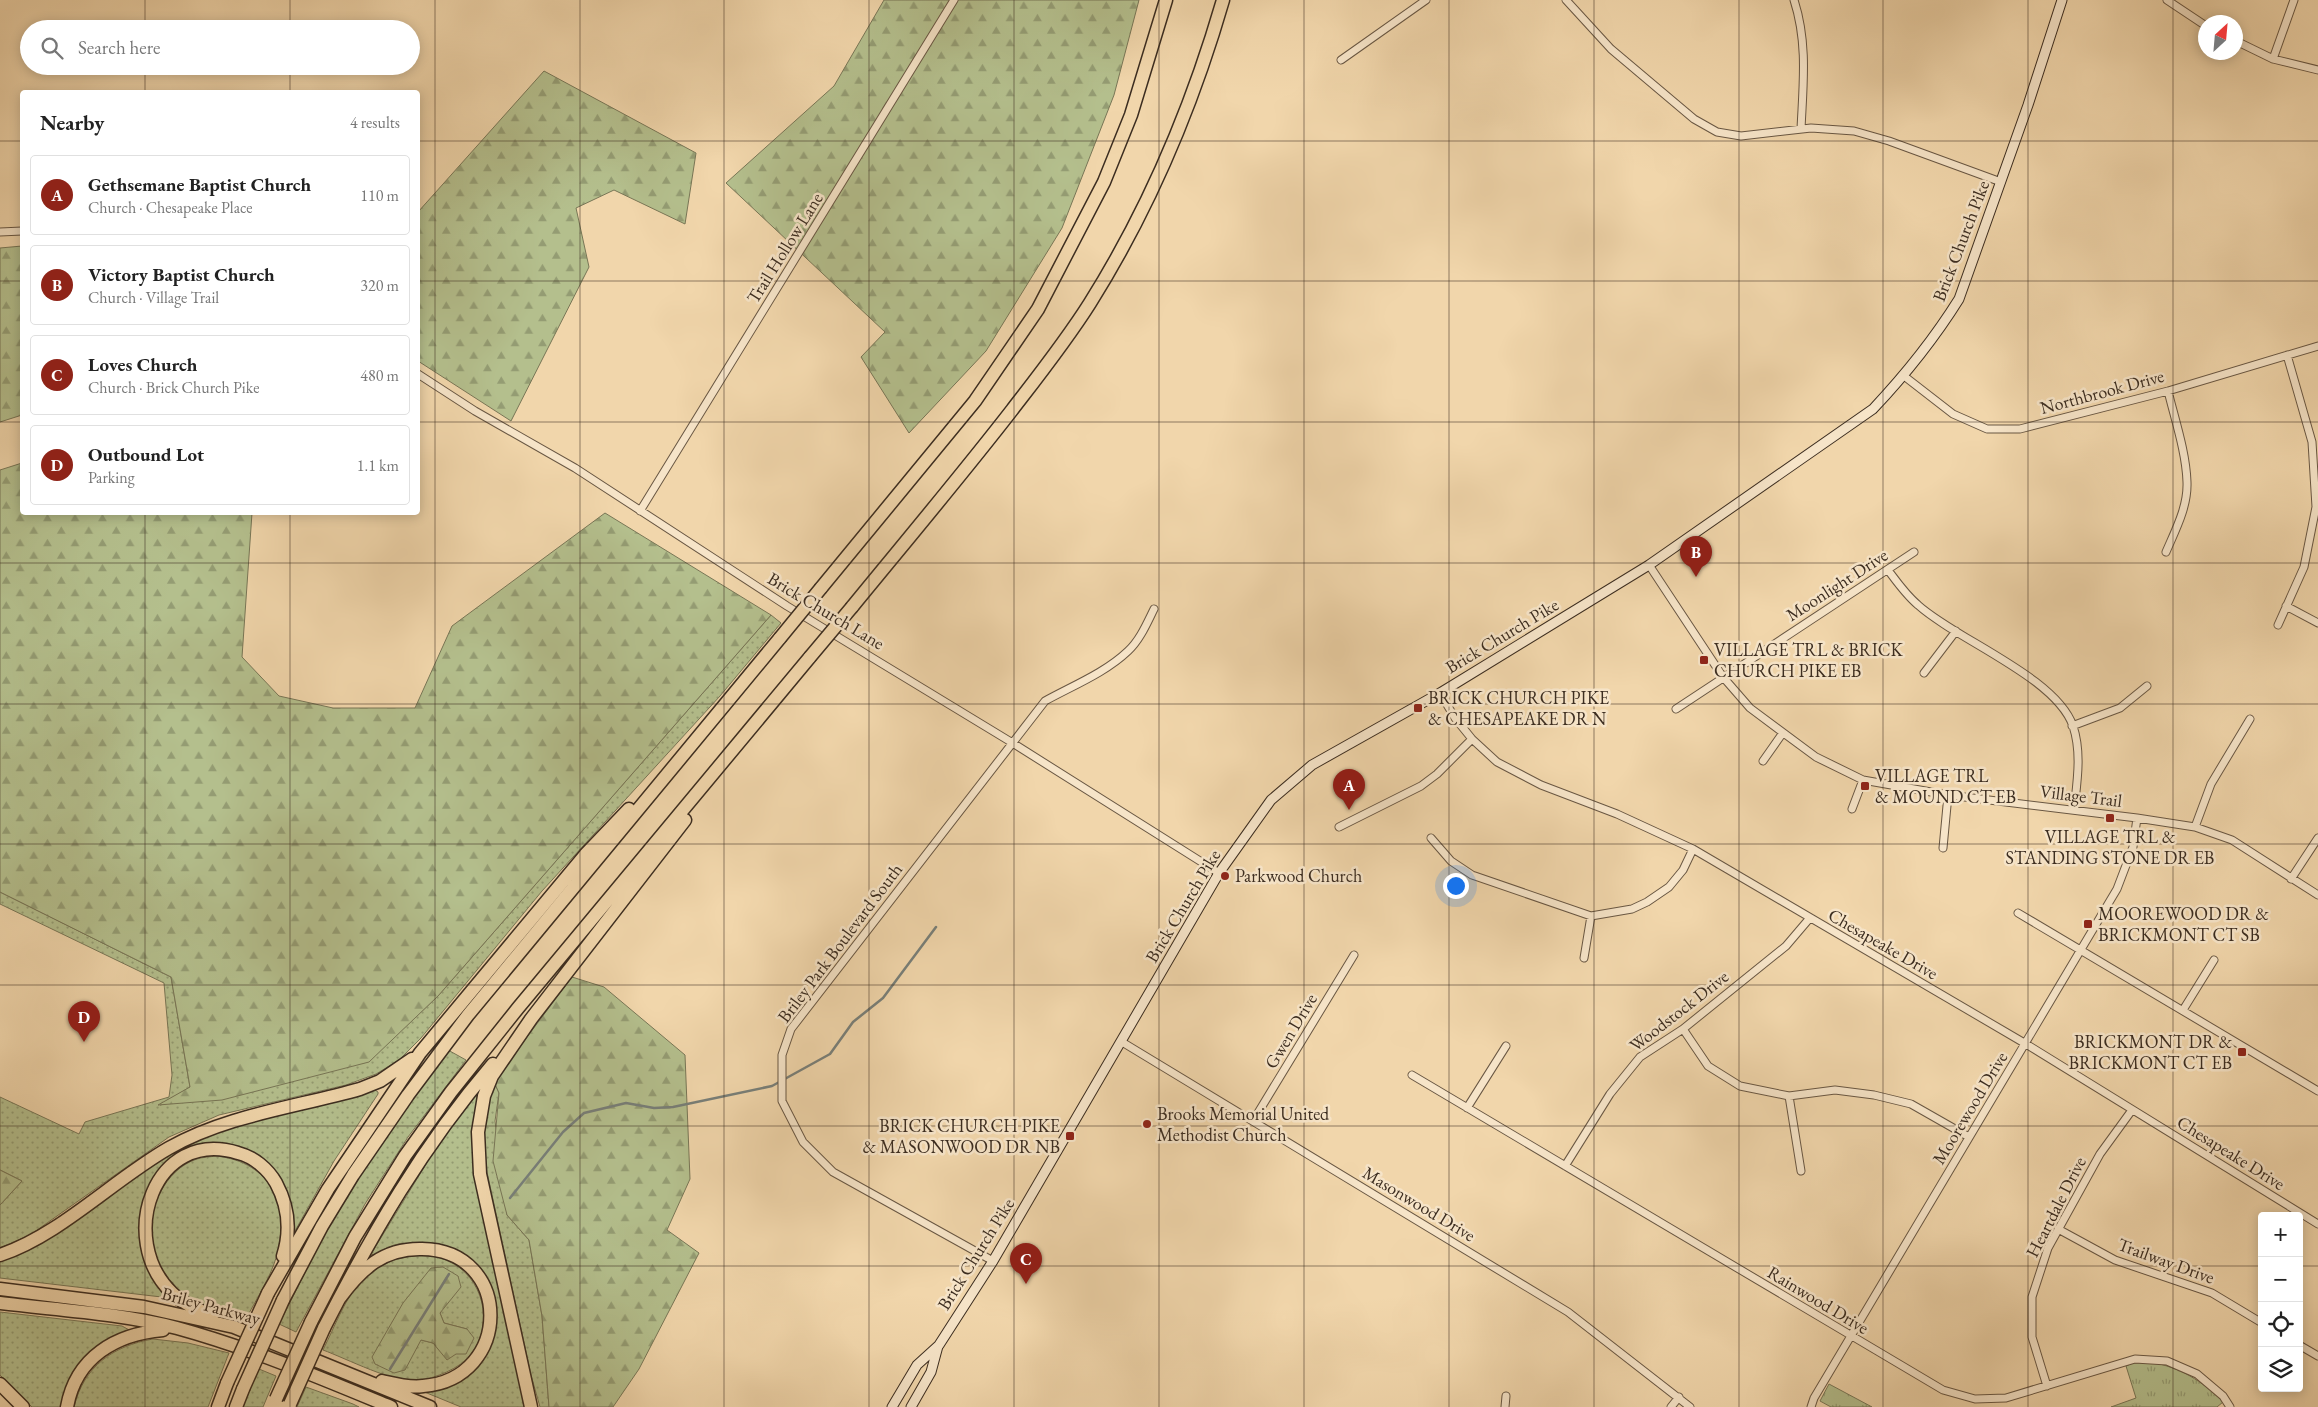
<!DOCTYPE html>
<meta charset="utf-8">
<style>
body{margin:0;font-family:"EB Garamond",serif;background:#f2f2f2;color:#222}
.controls{position:absolute;right:15px;bottom:15px;display:grid;overflow:hidden;border-radius:5px;box-shadow:0 2px 12px #0003}
.controls button{width:45px;height:45px;display:grid;place-items:center;padding:0;border:0;border-bottom:1px solid #e0e0e0;background:#fff;color:#222;font:25px sans-serif}
.compass{position:absolute;left:2198px;top:15px;width:45px;height:45px;border-radius:50%;background:#fff;box-shadow:0 2px 12px #0003;rotate:26deg}
.you{position:absolute;left:1455px;top:885px;width:18px;height:18px;margin:-12px;border:4px solid #fff;border-radius:50%;background:#1a73e8;box-shadow:0 0 0 8px #1a73e833}
.badge{display:grid;place-items:center;width:32px;height:32px;border-radius:50%;background:#8f2418;color:#fff;font-size:16px;font-weight:700}
.pin{position:absolute;translate:-50% -41px;filter:drop-shadow(0 1px 2px #0008)}
.pin::after{content:'';position:absolute;top:26px;width:18px;height:15px;background:inherit;clip-path:polygon(0 0,100% 0,50% 100%)}
.list{margin:0;padding:0;list-style:none}
h2{display:flex;justify-content:space-between;align-items:center;height:65px;margin:0;padding:0 20px;font-size:21px}
h2 small{font-size:16px;font-weight:400;color:#767676}
.list li{display:grid;grid-template-columns:32px 1fr auto;gap:15px;align-items:center;box-sizing:border-box;height:80px;margin:0 10px 10px;padding:0 10px;border:1px solid #e0e0e0;border-radius:5px}
.list b{display:block;font-size:19px;white-space:nowrap}
.list p{margin:0;font-size:16px;white-space:nowrap;color:#767676}
.list em{font-size:16px;font-style:normal;color:#767676}
.icon{flex:none;width:28px;height:28px;fill:none;stroke:currentColor;stroke-width:2;stroke-linecap:round;stroke-linejoin:round}
.map{position:relative;flex:none;width:2318px;height:1407px;overflow:hidden}
.search{position:absolute;background:#fff;box-shadow:0 2px 12px #0003;left:20px;top:20px;width:400px;height:55px;display:flex;align-items:center;gap:12px;box-sizing:border-box;padding:0 18px;border-radius:28px;color:#767676;font-size:19px}
.panel{position:absolute;background:#fff;box-shadow:0 2px 12px #0003;left:20px;top:90px;width:400px;height:425px;border-radius:5px}
.map>svg:first-child{display:block}
.grass{fill:url(#grass-dots);stroke:#787656;fill-rule:evenodd}
.forest{fill:url(#forest-firs);stroke:#787656}
.park{fill:url(#park-tufts);stroke:#787656}
.lines{fill:none;stroke-linecap:round;stroke-linejoin:round}
.stream{stroke:#787f79;stroke-width:2.5}
.street-casing{stroke:#695743;stroke-width:9}
.secondary-casing{stroke:#3c2d20;stroke-width:11}
.highway-casing{stroke:#3c2d20;stroke-width:15}
.street{stroke:#f6e4c8;stroke-width:7}
.secondary{stroke:#f6e4c8;stroke-width:9}
.highway{stroke:#f1d6ab;stroke-width:12}
.highway-bridge-casing{stroke:#3c2d20;stroke-width:15;stroke-linecap:butt}
.highway-bridge{stroke:#f1d6ab;stroke-width:12}
.grid{fill:none;stroke:#3c2d20;stroke-width:1;stroke-opacity:0.55}
.poi-dot{fill:#8f2418;stroke:#f6e4c8;stroke-width:2}
.labels{text-anchor:middle;stroke-width:5;stroke-linejoin:round;paint-order:stroke}
.street-label{font-size:18px;fill:#3c2d20;stroke:#f6e4c8}
.poi-label{font-size:18px;fill:#3c2d20;stroke:#f6e4c8;text-anchor:start}
</style>
<div class="map">
<svg width="2318" height="1407" viewBox="0 0 2318 1407">
<defs>
<pattern id="grass-dots" width="8" height="8" patternUnits="userSpaceOnUse" patternTransform="scale(1.25)"><rect width="8" height="8" fill="#b4bf8d"/><path d="M2 2h.1M6 6h.1" fill="none" stroke="#949c73" stroke-width="1.8" stroke-linecap="round"/></pattern>
<pattern id="forest-firs" width="22" height="20" patternUnits="userSpaceOnUse" patternTransform="scale(1.25)"><rect width="22" height="20" fill="#b4bf8d"/><path d="M5 1l3.5 6h-7zM16 11l3.5 6h-7z" fill="#949c73"/></pattern>
<pattern id="park-tufts" width="24" height="20" patternUnits="userSpaceOnUse" patternTransform="scale(1.25)"><rect width="24" height="20" fill="#b4bf8d"/><path d="M3 7l-1-3M5 7V3M7 7l1-3M15 17l-1-3M17 17v-4M19 17l1-3" fill="none" stroke="#949c73"/></pattern>
</defs>
<rect width="100%" height="100%" fill="#f1d6ab"/>
<filter id="stains"><feTurbulence type="fractalNoise" baseFrequency=".004" numOctaves="4"/><feColorMatrix values="0 0 0 0 .2 0 0 0 0 .09 0 0 0 0 .02 0 0 0 .5 -.17"/></filter>
<radialGradient id="worn" r=".72"><stop offset=".6" stop-color="#630" stop-opacity="0"/><stop offset="1" stop-color="#630" stop-opacity=".3"/></radialGradient>
<path class="grass" d="M 771,615 L 781,623 L 720,696 L 542,891 L 421,1038 L 399,1060 L 376,1074 L 346,1085 L 219,1115 L 169,1137 L 30,1235 L 0,1248 L 0,1205 L 22,1181 L 0,1170 L 0,1097 L 79,1134 L 85,1122 L 169,1097 L 172,1075 L 164,983 L 0,904 L 0,892 L 171,977 L 190,1087 L 160,1105 L 368,1062 L 438,996 Z
M 448,1050 L 466,1060 L 408,1137 L 365,1204 L 296,1332 L 279,1324 C 292,1299 304,1274 317,1249 C 354,1179 400,1114 448,1050 Z
M 483,1082 L 474,1125 L 524,1407 L 461,1407 L 422,1391 C 435,1388 450,1387 462,1379 C 528,1334 493,1236 413,1243 C 407,1244 400,1243 394,1245 C 387,1247 380,1252 374,1255 L 371,1254 L 431,1156 Z
M 495,1084 L 499,1093 L 495,1121 L 507,1215 L 529,1240 L 542,1316 L 549,1407 L 540,1407 L 531,1375 L 487,1172 L 483,1135 L 487,1107 Z
M 375,1090 L 378,1092 L 378,1094 L 334,1161 L 295,1231 L 291,1205 L 249,1151 L 231,1145 L 198,1146 L 147,1194 L 142,1206 L 140,1232 L 145,1259 L 151,1271 L 170,1298 L 0,1278 L 0,1260 L 170,1153 C 234,1120 307,1110 375,1090 Z
M 216,1156 C 272,1162 291,1207 276,1258 C 270,1278 257,1298 247,1317 C 230,1315 189,1302 176,1290 C 165,1278 154,1260 151,1243 C 145,1212 165,1169 197,1159 C 203,1157 210,1157 216,1156 Z
M 418,1255 C 428,1256 439,1256 448,1261 C 483,1276 495,1324 471,1354 C 460,1369 435,1378 417,1381 C 396,1384 345,1358 323,1350 C 348,1299 356,1263 418,1255 ZM 458,1276 L 440,1313 L 444,1323 L 467,1329 L 433,1343 L 421,1340 Z
M 0,1312 L 122,1326 L 131,1331 C 87,1342 81,1371 62,1407 L 32,1407 L 0,1375 Z
M 153,1339 L 188,1343 L 229,1353 L 208,1407 L 74,1407 C 84,1366 113,1346 153,1339 Z
M 259,1369 L 276,1376 L 263,1407 L 242,1407 Z
M 306,1387 L 353,1404 L 359,1407 L 297,1407 Z"/>
<path class="forest" d="M 884,0 L 1139,0 L 1114,95 L 1062,228 L 986,351 L 909,433 L 861,357 L 885,332 L 726,183 L 834,86 Z
M 544,71 L 696,153 L 685,224 L 614,190 L 576,208 L 589,267 L 511,421 L 418,361 L 418,212 Z
M 22,246 L 22,415 L 0,422 L 0,248 Z
M 22,463 L 22,512 L 252,513 L 242,657 L 279,696 L 333,708 L 415,708 L 452,626 L 605,513 L 771,615 L 438,996 L 369,1062 L 222,1100 L 158,1105 L 190,1087 L 171,977 L 0,892 L 0,470 Z
M 572,977 L 604,987 L 685,1055 L 690,1179 L 667,1230 L 699,1253 L 639,1369 L 613,1407 L 549,1407 L 542,1316 L 529,1240 L 507,1215 L 493,1161 L 499,1093 L 495,1084 L 512,1057 Z
M 0,1170 L 22,1181 L 0,1205 Z
M 443,1267 L 458,1276 L 461,1287 L 440,1313 L 444,1323 L 467,1329 L 474,1338 L 466,1354 L 456,1354 L 447,1360 L 433,1343 L 421,1340 L 405,1370 L 394,1373 L 375,1364 L 372,1357 L 403,1303 L 431,1268 Z"/>
<path class="park" d="M 2151,1362 C 2181,1368 2201,1380 2223,1402 L 2217,1407 L 2111,1407 L 2136,1398 L 2126,1366 L 2133,1363 Z
M 1829,1384 L 1872,1407 L 1831,1407 L 1820,1401 Z"/>
<g class="lines">
<path class="stream" d="M 510,1198 L 563,1132 L 584,1113 L 626,1103 L 654,1108 L 673,1107 L 772,1086 L 830,1054 L 853,1022 L 883,998 L 936,927
M 390,1369 L 449,1274"/>
<g class="street-casing">
<path id="street" d="M 1566,0 L 1611,49 L 1694,119 L 1717,132 L 1741,136 L 1811,128 L 1854,131 L 1889,141 L 2001,182
M 1794,0 C 1808,43 1803,85 1801,129
M 2167,0 L 2206,26
M 2236,41 L 2273,59 L 2318,70
M 2273,59 L 2294,0
M 1341,60 L 1426,0
M 0,232 L 22,231
M 418,374 L 475,411 L 575,468 L 787,606 L 1011,742 L 1219,873
M 1904,376 L 1953,414 L 1987,429 L 2020,429 L 2168,391 L 2318,346
M 640,511 L 954,0
M 2166,552 C 2175,531 2188,507 2187,482 C 2186,452 2175,420 2168,391
M 1649,565 L 1723,677 L 1750,708 L 1816,757 L 1863,780 L 1948,795 L 2137,818 L 2195,827 L 2232,840 L 2318,895
M 1888,570 C 1897,582 1906,595 1918,605 C 1957,640 2056,677 2073,726 C 2082,753 2077,782 2074,810
M 2286,606 L 2318,623
M 2278,625 L 2304,567 L 2316,507 L 2312,442 L 2287,355
M 1924,673 L 1956,631
M 1440,693 L 1455,718 L 1472,739 L 1497,762 L 1541,785 L 1617,814 L 1693,849 L 2026,1044 L 2318,1224
M 1676,709 L 1914,552
M 2072,726 L 2120,708 L 2147,686
M 1763,761 L 1782,734
M 1852,809 L 1863,780
M 1339,827 L 1421,786 L 1437,774 L 1472,739
M 2195,827 L 2211,784 L 2250,719
M 1431,838 L 1451,861 L 1472,875 L 1591,916 L 1632,909 L 1647,902 L 1669,887 L 1683,870 L 1693,849
M 1943,848 L 1948,795
M 2291,879 L 2318,838
M 2018,913 L 2318,1091
M 1584,958 L 1591,916
M 2183,1010 L 2214,960
M 1683,1029 L 1708,1066 L 1740,1086 L 1789,1096 L 1835,1090 L 1874,1095 L 1911,1104 L 1969,1137
M 1122,1042 L 1568,1312 L 1690,1407
M 1412,1075 L 1943,1390 L 1975,1399 L 2006,1398 L 2135,1359 L 2167,1361 L 2197,1374 L 2223,1396 L 2230,1407
M 1789,1096 L 1801,1171
M 1467,1108 L 1506,1046
M 1253,1121 L 1354,955
M 1565,1166 L 1610,1094 L 1640,1057 L 1683,1029 L 1786,946 L 1809,919
M 2058,1229 L 2115,1260 L 2212,1293 L 2262,1323
M 993,1261 L 833,1172 L 803,1142 L 782,1101 L 782,1055 L 791,1029 L 1045,701 C 1072,686 1105,673 1128,651 C 1140,640 1147,623 1154,609
M 2299,1345 L 2318,1356
M 2047,1386 L 2032,1337 L 2032,1297 L 2048,1248 L 2100,1154 L 2132,1110
M 1505,1407 L 1506,1396
M 1671,1407 L 1679,1397
M 1811,1407 L 1814,1398 L 2117,889 L 2133,847 L 2137,818"/>
</g>
<g class="secondary-casing">
<path id="secondary" d="M 892,1407 L 917,1365 L 939,1345 L 993,1261 L 1219,873 L 1271,800 L 1312,765 L 1440,693 L 1649,565 L 1873,409 C 1905,375 1934,339 1959,299 L 2028,105 L 2062,0
M 911,1407 L 931,1372 L 938,1346"/>
</g>
<g class="highway-casing">
<path id="highway" d="M 821,588 L 975,401 L 1038,309 L 1104,182 L 1131,115 L 1166,0
M 852,607 C 906,541 960,477 1012,410 C 1039,375 1066,341 1090,303 C 1149,209 1192,107 1223,0
M 0,1255 C 60,1235 113,1180 169,1148 C 227,1115 297,1107 360,1089 L 380,1081 L 412,1059
M 0,1289 L 144,1307 L 234,1327 L 430,1407
M 268,1293 L 328,1189 L 420,1053 L 585,855 L 629,809
M 339,1299 C 361,1269 383,1248 422,1249 C 513,1250 513,1379 423,1386 C 409,1388 395,1384 382,1381
M 283,1300 L 322,1226 L 353,1175 L 408,1095 L 468,1015 L 780,638
M 0,1303 C 58,1310 120,1313 177,1328 C 250,1348 321,1378 391,1407
M 212,1316 C 198,1309 183,1304 172,1293 C 116,1239 154,1127 238,1153 C 254,1157 268,1169 276,1183 C 289,1207 291,1231 283,1256
M 311,1322 L 355,1237 L 405,1156 L 451,1092 L 518,1008 L 810,657
M 324,1328 C 373,1232 422,1147 493,1064
M 0,1384 L 23,1407
M 67,1407 C 76,1357 116,1334 163,1330
M 218,1407 L 227,1383
M 236,1407 L 243,1389
M 531,1407 L 480,1174 L 478,1132 L 484,1096 L 492,1076 L 531,1019 L 685,820"/>
</g>
<use href="#street" class="street"/>
<use href="#secondary" class="secondary"/>
<use href="#highway" class="highway"/>
<g class="highway-bridge-casing">
<path id="highway-bridge" d="M 780,638 L 821,588
M 810,657 L 852,607
M 227,1383 L 268,1293
M 243,1389 L 283,1300
M 276,1399 L 311,1322
M 290,1404 L 324,1328"/>
</g>
<use href="#highway-bridge" class="highway-bridge"/>
</g>
<path class="grid" d="M 145,0 L 145,29M 290,0 L 290,29M 435,0 L 435,1407M 580,0 L 580,1407M 724,0 L 724,1407M 869,0 L 869,1407M 1014,0 L 1014,1407M 1159,0 L 1159,1407M 1304,0 L 1304,1407M 1449,0 L 1449,1407M 1594,0 L 1594,1407M 1739,0 L 1739,1407M 1883,0 L 1883,1407M 2028,0 L 2028,1407M 2173,0 L 2173,1407M 145,66 L 145,92M 290,66 L 290,92M 0,141 L 22,141M 418,141 L 2318,141M 0,281 L 22,281M 418,281 L 2318,281M 0,422 L 22,422M 418,422 L 2318,422M 145,512 L 145,1407M 290,512 L 290,1407M 0,563 L 2318,563M 0,704 L 2318,704M 0,844 L 2318,844M 0,985 L 2318,985M 0,1126 L 2318,1126M 0,1266 L 2262,1266M 2299,1266 L 2318,1266"/>
<g class="poi-dot">
<rect x="1699" y="655" width="10" height="10" rx="2.5"/>
<rect x="1413" y="703" width="10" height="10" rx="2.5"/>
<rect x="1860" y="781" width="10" height="10" rx="2.5"/>
<rect x="2105" y="813" width="10" height="10" rx="2.5"/>
<circle cx="1225" cy="876" r="5"/>
<rect x="2083" y="919" width="10" height="10" rx="2.5"/>
<rect x="2237" y="1047" width="10" height="10" rx="2.5"/>
<circle cx="1147" cy="1124" r="5"/>
<rect x="1065" y="1131" width="10" height="10" rx="2.5"/>
</g>
<g class="labels">
<g class="street-label">
<text transform="translate(1961 241) rotate(-69)" y="6">Brick Church Pike</text>
<text transform="translate(785 248) rotate(-58)" y="6">Trail Hollow Lane</text>
<text transform="translate(2102 392) rotate(-15)" y="6">Northbrook Drive</text>
<text transform="translate(1837 585) rotate(-33)" y="6">Moonlight Drive</text>
<text transform="translate(826 611) rotate(31)" y="6">Brick Church Lane</text>
<text transform="translate(1502 636) rotate(-31)" y="6">Brick Church Pike</text>
<text transform="translate(2081 796) rotate(7)" y="6">Village Trail</text>
<text transform="translate(1183 906) rotate(-59)" y="6">Brick Church Pike</text>
<text transform="translate(840 943) rotate(-53)" y="6">Briley Park Boulevard South</text>
<text transform="translate(1883 944) rotate(30)" y="6">Chesapeake Drive</text>
<text transform="translate(1679 1011) rotate(-38)" y="6">Woodstock Drive</text>
<text transform="translate(1291 1031) rotate(-59)" y="6">Gwen Drive</text>
<text transform="translate(1970 1108) rotate(-59)" y="6">Moorewood Drive</text>
<text transform="translate(2231 1153) rotate(32)" y="6">Chesapeake Drive</text>
<text transform="translate(1419 1204) rotate(31)" y="6">Masonwood Drive</text>
<text transform="translate(2056 1207) rotate(-63)" y="6">Heartdale Drive</text>
<text transform="translate(976 1254) rotate(-58)" y="6">Brick Church Pike</text>
<text transform="translate(2166 1261) rotate(20)" y="6">Trailway Drive</text>
<text transform="translate(1818 1300) rotate(31)" y="6">Rainwood Drive</text>
<text transform="translate(211 1306) rotate(15)" y="6">Briley Parkway</text>
</g>
<g class="poi-label">
<text x="1714" y="656">VILLAGE TRL &amp; BRICK<tspan x="1714" dy="21">CHURCH PIKE EB</tspan></text>
<text x="1428" y="704">BRICK CHURCH PIKE<tspan x="1428" dy="21">&amp; CHESAPEAKE DR N</tspan></text>
<text x="1875" y="782">VILLAGE TRL<tspan x="1875" dy="21">&amp; MOUND CT EB</tspan></text>
<text x="2110" y="843" text-anchor="middle">VILLAGE TRL &amp;<tspan x="2110" dy="21">STANDING STONE DR EB</tspan></text>
<text x="1235" y="882">Parkwood Church</text>
<text x="2098" y="920">MOOREWOOD DR &amp;<tspan x="2098" dy="21">BRICKMONT CT SB</tspan></text>
<text x="2232" y="1048" text-anchor="end">BRICKMONT DR &amp;<tspan x="2232" dy="21">BRICKMONT CT EB</tspan></text>
<text x="1157" y="1120">Brooks Memorial United<tspan x="1157" dy="21">Methodist Church</tspan></text>
<text x="1060" y="1132" text-anchor="end">BRICK CHURCH PIKE<tspan x="1060" dy="21">&amp; MASONWOOD DR NB</tspan></text>
</g>
</g>
<rect width="100%" height="100%" filter="url(#stains)"/>
<rect width="100%" height="100%" fill="url(#worn)"/>
</svg>
<div class="controls">
<button>+</button>
<button>−</button>
<button><svg class="icon" aria-label="locate" viewBox="0 0 24 24"><circle cx="12" cy="12" r="6"/><path d="M12 2v4M12 18v4M2 12h4M18 12h4"/></svg></button>
<button><svg class="icon" aria-label="layers" viewBox="0 0 24 24"><path d="M12 4l9 5-9 5-9-5zM3 14l9 5 9-5"/></svg></button>
</div>
<svg class="compass" viewBox="-18 -18 36 36"><path d="M0-13l5 13h-10z" fill="#e53935"/><path d="M0 13l5-13h-10z" fill="#767676"/></svg>
<div class="you"></div>
<div class="pin badge" style="left:1349px;top:810px">A</div>
<div class="pin badge" style="left:1696px;top:577px">B</div>
<div class="pin badge" style="left:1026px;top:1284px">C</div>
<div class="pin badge" style="left:84px;top:1042px">D</div>
<div class="search"><svg class="icon" aria-label="search" viewBox="0 0 24 24"><circle cx="10" cy="10" r="6"/><path d="M15 15l6 6"/></svg>Search here</div>
<section class="panel">
<h2>Nearby<small>4 results</small></h2>
<ul class="list">
<li><span class="badge">A</span><div><b>Gethsemane Baptist Church</b><p>Church · Chesapeake Place</p></div><em>110 m</em></li>
<li><span class="badge">B</span><div><b>Victory Baptist Church</b><p>Church · Village Trail</p></div><em>320 m</em></li>
<li><span class="badge">C</span><div><b>Loves Church</b><p>Church · Brick Church Pike</p></div><em>480 m</em></li>
<li><span class="badge">D</span><div><b>Outbound Lot</b><p>Parking</p></div><em>1.1 km</em></li>
</ul>
</section>
</div>
